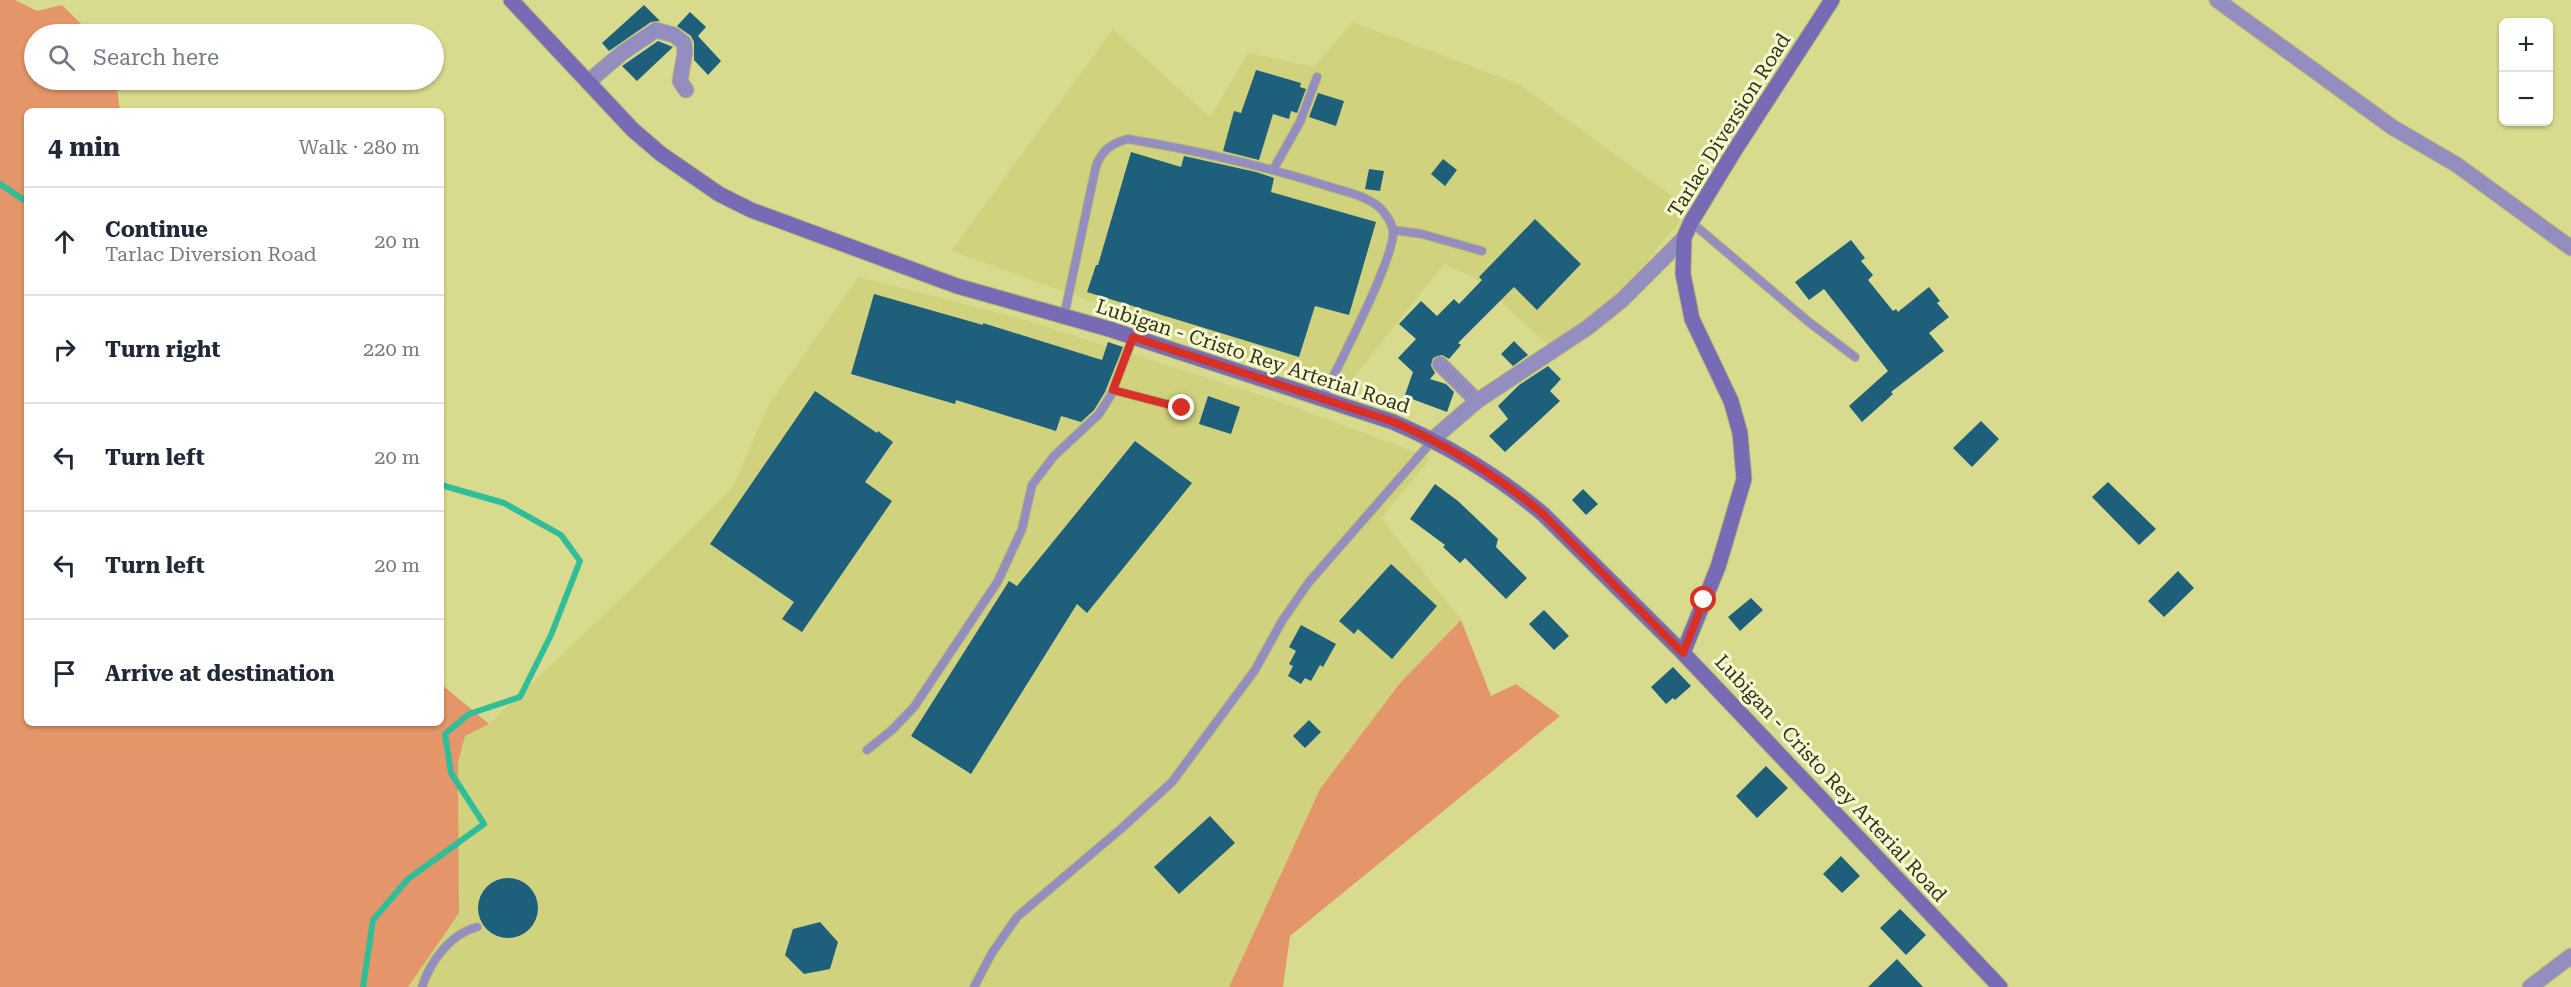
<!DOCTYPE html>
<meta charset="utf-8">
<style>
body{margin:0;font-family:"Roboto Serif",serif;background:#f2f2f3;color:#1f2937}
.controls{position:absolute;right:18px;top:18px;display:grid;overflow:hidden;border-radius:9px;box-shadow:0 2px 4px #0004}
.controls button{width:54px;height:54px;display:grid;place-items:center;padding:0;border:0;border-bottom:2px solid #e0e1e3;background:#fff;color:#1f2937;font:30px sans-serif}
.stop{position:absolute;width:18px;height:18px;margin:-14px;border:4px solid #d93025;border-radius:50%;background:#fff}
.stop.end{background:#d93025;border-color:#fff;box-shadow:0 2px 6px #0008}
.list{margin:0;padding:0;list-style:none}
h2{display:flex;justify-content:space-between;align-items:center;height:78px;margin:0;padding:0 24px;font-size:26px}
h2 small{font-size:20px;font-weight:400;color:#747a83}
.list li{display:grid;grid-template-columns:39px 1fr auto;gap:18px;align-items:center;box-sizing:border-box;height:108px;padding:0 24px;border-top:2px solid #e0e1e3}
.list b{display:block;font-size:22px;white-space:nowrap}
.list p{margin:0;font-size:20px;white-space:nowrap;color:#747a83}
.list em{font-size:20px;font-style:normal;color:#747a83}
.icon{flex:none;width:33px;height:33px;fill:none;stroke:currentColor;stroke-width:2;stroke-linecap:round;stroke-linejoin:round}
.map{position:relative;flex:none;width:2571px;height:987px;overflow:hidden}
.search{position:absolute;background:#fff;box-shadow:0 2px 4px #0004;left:24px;top:24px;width:420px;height:66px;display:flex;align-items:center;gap:15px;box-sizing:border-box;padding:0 21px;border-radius:33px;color:#747a83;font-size:22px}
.panel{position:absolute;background:#fff;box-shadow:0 2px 4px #0004;left:24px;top:108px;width:420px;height:618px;border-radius:9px}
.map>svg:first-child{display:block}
.built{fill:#d0d27d}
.green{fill:#e49569}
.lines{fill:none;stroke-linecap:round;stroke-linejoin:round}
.stream{stroke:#2fbe97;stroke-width:6}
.building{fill:#1e607b}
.lane-casing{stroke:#b7b976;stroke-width:10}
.street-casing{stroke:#b7b976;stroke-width:17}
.secondary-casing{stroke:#b7b976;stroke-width:17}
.lane{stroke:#948ec0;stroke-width:8}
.street{stroke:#948ec0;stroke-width:15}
.secondary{stroke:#766bb4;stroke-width:15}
.route{stroke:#d93025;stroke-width:8}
.labels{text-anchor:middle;stroke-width:6;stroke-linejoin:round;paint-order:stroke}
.street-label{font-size:20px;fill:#333414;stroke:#f6f8d3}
</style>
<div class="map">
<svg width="2571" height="987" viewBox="0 0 2571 987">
<rect width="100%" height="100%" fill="#d8da8e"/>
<path class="built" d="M 1352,22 L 1519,84 L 1687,207 L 1677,225 L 1629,283 L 1582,324 L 1548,345 L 1474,277 L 1444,264 L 1343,391 L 951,251 L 1113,29 L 1210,117 L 1248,53 L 1314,67 Z
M 858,277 L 1015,317 L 1270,398 L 1431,458 L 1381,518 L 1461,620 L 1400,683 L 1320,789 L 1229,987 L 408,987 L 459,913 L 458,762 L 465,736 L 489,724 L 635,585 L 733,487 L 768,406 Z"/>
<path class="green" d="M 0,0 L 15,0 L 37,11 L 62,5 L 91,34 L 34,34 L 34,80 L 116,80 L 120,111 L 27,111 L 27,723 L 441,723 L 441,684 L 489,724 L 465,736 L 458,762 L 459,913 L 408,987 L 0,987 Z
M 1461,620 L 1491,696 L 1516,684 L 1560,716 L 1290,936 L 1283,987 L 1229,987 L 1320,789 L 1400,683 Z"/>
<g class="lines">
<path class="stream" d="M 0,184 L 27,202
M 363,987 L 373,920 L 408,879 L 484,824 L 451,773 L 445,734 L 469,714 L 520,697 L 551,635 L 580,561 L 561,535 L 504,503 L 441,485"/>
</g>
<path class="building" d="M 644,5 L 660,21 L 651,22 L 609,51 L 602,43 Z
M 690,12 L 706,27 L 698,36 L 721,61 L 708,75 L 694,60 L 694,42 L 691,36 L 677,26 Z
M 658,41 L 673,47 L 637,81 L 622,66 Z
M 1256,70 L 1301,83 L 1300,87 L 1306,89 L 1297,113 L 1291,111 L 1289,119 L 1273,114 L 1259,160 L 1223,151 L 1234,111 L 1241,113 Z
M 1318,93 L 1344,101 L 1336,126 L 1309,117 Z
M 1131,152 L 1181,167 L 1184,156 L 1256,172 L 1274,178 L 1271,192 L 1376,222 L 1349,315 L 1315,306 L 1299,357 L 1087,292 L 1096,265 L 1098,265 Z
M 1443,159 L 1457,170 L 1445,186 L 1431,174 Z
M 1369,169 L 1384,171 L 1380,191 L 1365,189 Z
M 1535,219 L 1581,264 L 1537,310 L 1514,287 L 1458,343 L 1461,345 L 1449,359 L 1442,355 L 1433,358 L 1431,366 L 1435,373 L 1430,379 L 1446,384 L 1454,392 L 1447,412 L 1412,399 L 1399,412 L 1413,372 L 1398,358 L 1416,339 L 1399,324 L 1421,301 L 1437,316 L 1454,299 L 1459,304 L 1482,280 L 1479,277 Z
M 1851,240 L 1865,258 L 1861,261 L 1873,275 L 1868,280 L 1893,311 L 1896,309 L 1898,312 L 1929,287 L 1940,301 L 1937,303 L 1949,317 L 1929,333 L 1944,351 L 1891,392 L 1893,394 L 1862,422 L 1849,406 L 1888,371 L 1824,289 L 1809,300 L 1795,282 Z
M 874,294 L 983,325 L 983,323 L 1102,360 L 1108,342 L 1123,347 L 1105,392 L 1094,410 L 1081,422 L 1061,416 L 1056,431 L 956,400 L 955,404 L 851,374 Z
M 1514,341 L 1528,355 L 1513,366 L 1501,354 Z
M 1548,366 L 1561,379 L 1550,391 L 1560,401 L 1505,452 L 1489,436 L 1508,419 L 1498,406 L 1519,385 Z
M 815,391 L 877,433 L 878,431 L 893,442 L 865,482 L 892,501 L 802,632 L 782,619 L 794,602 L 710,544 Z
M 1208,396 L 1240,407 L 1231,434 L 1199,424 Z
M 1981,421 L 1999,439 L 1972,467 L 1953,448 Z
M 1135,441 L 1192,483 L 1087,613 L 1077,604 L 971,774 L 911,736 L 1009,581 L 1017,586 Z
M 2108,482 L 2156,529 L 2139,545 L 2092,497 Z
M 1435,484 L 1458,501 L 1498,539 L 1496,547 L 1527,578 L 1506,599 L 1465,558 L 1460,563 L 1443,547 L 1445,545 L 1410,519 Z
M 1583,489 L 1598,504 L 1586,515 L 1572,500 Z
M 1391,564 L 1437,606 L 1392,659 L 1358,629 L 1354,634 L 1339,621 Z
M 2178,571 L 2194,588 L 2164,617 L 2148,601 Z
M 1751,598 L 1763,610 L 1740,631 L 1728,617 Z
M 1544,610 L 1569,636 L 1554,650 L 1529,624 Z
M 1301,625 L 1336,644 L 1323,667 L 1320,665 L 1311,681 L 1305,678 L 1301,684 L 1288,676 L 1293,666 L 1289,664 L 1296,651 L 1289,647 Z
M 1673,667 L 1691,686 L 1675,700 L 1673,698 L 1666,704 L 1651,687 Z
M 1309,720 L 1321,732 L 1305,748 L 1293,736 Z
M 1766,766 L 1788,788 L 1757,818 L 1736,796 Z
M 1210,816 L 1235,843 L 1179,894 L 1154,867 Z
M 1841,856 L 1860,876 L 1842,893 L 1823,874 Z
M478 908a30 30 0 1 1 60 0a30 30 0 1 1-60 0Z
M 1900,909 L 1926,935 L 1906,955 L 1880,928 Z
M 820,922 L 838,942 L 830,969 L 804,974 L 785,955 L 793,929 Z
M 1897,959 L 1923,987 L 1868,987 Z"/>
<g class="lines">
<g class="lane-casing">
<path id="lane" d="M 1273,170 L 1300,122 L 1317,77
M 1691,222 L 1810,323 L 1855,357
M 1393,230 L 1422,234 L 1482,251
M 1064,316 L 1096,166 C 1102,150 1112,143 1128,139 C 1195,150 1260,165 1324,185 C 1342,191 1365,195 1379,207 C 1385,212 1392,223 1393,231 C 1396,256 1336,370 1322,399
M 1113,390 L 1182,408
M 867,750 L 892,730 L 914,707 L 998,581 L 1022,529 L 1032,485 L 1054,456 L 1099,414 L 1111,395 L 1133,337
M 422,987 C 430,962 450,934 477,927
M 974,987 L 992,953 L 1017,917 L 1123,827 L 1172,782 L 1255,670 L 1282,621 L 1309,582 L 1433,440"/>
</g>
<g class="street-casing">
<path id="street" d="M 2217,0 L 2392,127 L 2457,165 L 2571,248
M 588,82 L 622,53 L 656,30 L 674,35 L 684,43 L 685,52 L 680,81 L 686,90
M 1440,364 L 1477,401
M 1433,439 L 1477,401 L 1587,328 L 1622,300 L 1684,238
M 2530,987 L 2571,956"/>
</g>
<g class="secondary-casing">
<path id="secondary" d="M 511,0 L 633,130 L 661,154 L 719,194 L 751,210 L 957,286 L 1109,329 L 1393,422 C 1447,445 1499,477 1543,514 L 1683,653 L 2000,987
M 1683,653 L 1718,567 L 1744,479 L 1740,433 L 1731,401 L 1692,319 L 1683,274 L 1684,238 L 1691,222 L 1733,153 L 1832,0"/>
</g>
<use href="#lane" class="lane"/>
<use href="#street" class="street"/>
<use href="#secondary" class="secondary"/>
</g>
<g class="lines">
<path class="route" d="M 1182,408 L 1113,390 L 1133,337 L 1394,422 C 1447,445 1499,477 1543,514 L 1683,653 L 1704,600"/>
</g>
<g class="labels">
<g class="street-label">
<text transform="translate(1729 125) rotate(-58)" y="7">Tarlac Diversion Road</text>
<text transform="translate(1253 356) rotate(18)" y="7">Lubigan - Cristo Rey Arterial Road</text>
<text transform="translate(1831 778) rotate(47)" y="7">Lubigan - Cristo Rey Arterial Road</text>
</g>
</g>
</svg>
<div class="controls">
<button>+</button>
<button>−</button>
</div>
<div class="stop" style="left:1704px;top:600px"></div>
<div class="stop end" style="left:1182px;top:408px"></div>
<div class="search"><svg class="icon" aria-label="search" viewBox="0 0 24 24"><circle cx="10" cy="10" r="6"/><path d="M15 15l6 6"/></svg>Search here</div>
<section class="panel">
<h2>4 min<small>Walk · 280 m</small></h2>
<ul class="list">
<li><svg class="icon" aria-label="ahead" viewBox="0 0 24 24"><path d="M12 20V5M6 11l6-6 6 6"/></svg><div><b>Continue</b><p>Tarlac Diversion Road</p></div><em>20 m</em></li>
<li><svg class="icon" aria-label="right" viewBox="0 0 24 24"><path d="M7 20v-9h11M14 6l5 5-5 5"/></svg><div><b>Turn right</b></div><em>220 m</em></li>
<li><svg class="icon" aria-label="left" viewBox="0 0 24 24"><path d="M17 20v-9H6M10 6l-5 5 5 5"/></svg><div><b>Turn left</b></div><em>20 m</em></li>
<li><svg class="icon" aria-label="left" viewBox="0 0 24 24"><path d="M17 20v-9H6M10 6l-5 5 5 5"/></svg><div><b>Turn left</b></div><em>20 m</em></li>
<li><svg class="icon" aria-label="arrive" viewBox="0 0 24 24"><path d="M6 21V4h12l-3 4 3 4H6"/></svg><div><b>Arrive at destination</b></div></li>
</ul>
</section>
</div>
